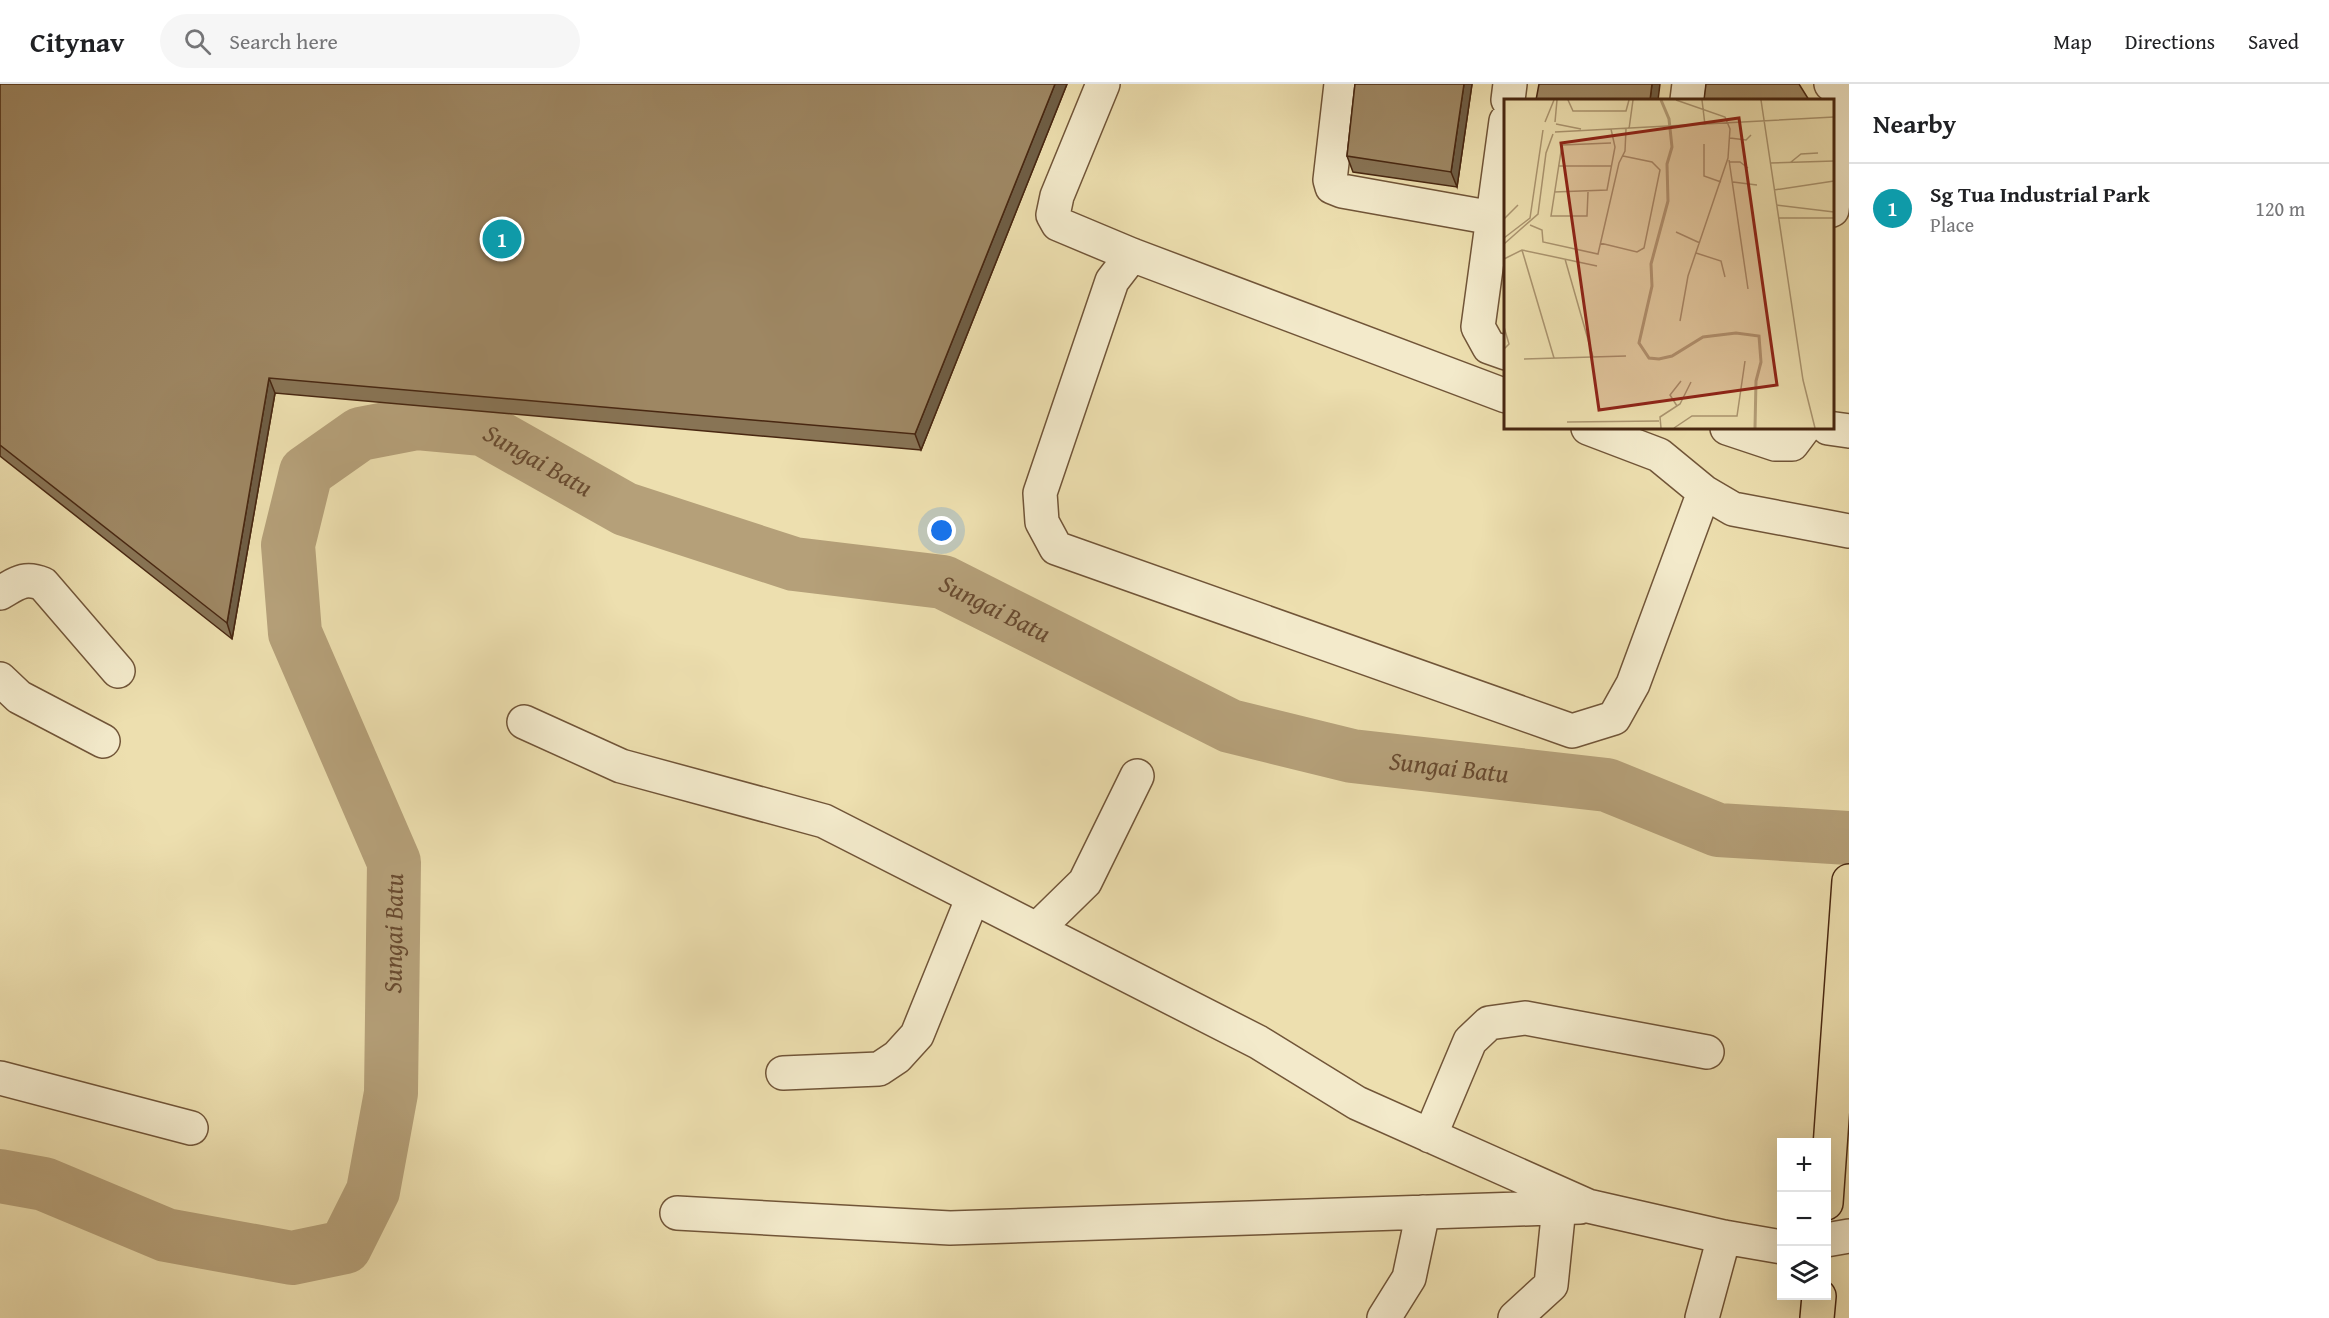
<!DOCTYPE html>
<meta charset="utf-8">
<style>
body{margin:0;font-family:"Gentium Book Plus",serif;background:#f6f6f6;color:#202124}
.controls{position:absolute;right:18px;bottom:18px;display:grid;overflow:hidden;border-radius:0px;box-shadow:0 6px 24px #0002}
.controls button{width:54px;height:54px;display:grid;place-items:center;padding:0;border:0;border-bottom:2px solid #e0e0e0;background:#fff;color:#202124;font:30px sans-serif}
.you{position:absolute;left:942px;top:447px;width:21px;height:21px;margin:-15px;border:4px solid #fff;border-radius:50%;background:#1a73e8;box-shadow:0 0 0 9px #1a73e833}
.badge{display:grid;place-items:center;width:39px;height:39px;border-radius:50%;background:#ea580c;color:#fff;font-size:20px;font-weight:700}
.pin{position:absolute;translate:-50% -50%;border:3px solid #fff;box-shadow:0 2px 6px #0006}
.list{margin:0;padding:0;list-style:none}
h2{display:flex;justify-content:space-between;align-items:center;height:78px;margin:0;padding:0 24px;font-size:26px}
h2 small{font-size:20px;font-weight:400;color:#757577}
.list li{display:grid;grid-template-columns:39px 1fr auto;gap:18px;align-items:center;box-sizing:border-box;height:90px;padding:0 24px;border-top:2px solid #e0e0e0}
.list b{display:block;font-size:22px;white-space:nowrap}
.list p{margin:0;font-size:20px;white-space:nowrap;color:#757577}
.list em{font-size:20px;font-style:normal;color:#757577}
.icon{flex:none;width:33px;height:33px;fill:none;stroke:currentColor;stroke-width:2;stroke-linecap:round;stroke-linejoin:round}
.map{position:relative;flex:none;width:1849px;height:1234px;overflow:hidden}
header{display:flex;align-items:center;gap:36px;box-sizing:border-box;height:84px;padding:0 30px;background:#fff;border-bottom:2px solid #e0e0e0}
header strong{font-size:28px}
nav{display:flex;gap:33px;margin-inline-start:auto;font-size:21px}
.search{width:420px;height:54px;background:#f6f6f6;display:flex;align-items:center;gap:15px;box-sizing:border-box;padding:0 21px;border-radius:33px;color:#757577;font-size:22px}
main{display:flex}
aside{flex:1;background:#fff}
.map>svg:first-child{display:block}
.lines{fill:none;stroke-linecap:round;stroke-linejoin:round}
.river{stroke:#b5a079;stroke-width:54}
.minor-casing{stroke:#715538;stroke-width:36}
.major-casing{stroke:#482711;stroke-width:36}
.minor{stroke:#f3eacb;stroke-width:33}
.major{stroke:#eddfaf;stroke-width:33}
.wall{fill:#887455;stroke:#482711;stroke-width:1.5}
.shaded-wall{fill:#6f5e45;stroke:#482711;stroke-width:1.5}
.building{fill:#9e8763;stroke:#482711;stroke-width:1.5}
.labels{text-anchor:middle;stroke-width:6;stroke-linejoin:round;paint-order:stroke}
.water-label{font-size:26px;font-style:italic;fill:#694b30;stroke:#f3eacb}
.inset-river{fill:none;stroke:#b5a079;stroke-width:3}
.inset-road{fill:none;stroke:#ab9570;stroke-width:1.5}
.view{fill:#8f2418;fill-opacity:0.15;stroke:#8f2418;stroke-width:3}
.inset-edge{fill:none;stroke:#482711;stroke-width:3}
</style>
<header>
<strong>Citynav</strong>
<div class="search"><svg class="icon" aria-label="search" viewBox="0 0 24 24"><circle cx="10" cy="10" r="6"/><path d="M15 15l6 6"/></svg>Search here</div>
<nav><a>Map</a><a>Directions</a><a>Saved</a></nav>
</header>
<main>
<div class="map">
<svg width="1849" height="1234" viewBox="0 0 1849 1234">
<rect width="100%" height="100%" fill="#eddfaf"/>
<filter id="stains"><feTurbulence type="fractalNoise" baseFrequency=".00333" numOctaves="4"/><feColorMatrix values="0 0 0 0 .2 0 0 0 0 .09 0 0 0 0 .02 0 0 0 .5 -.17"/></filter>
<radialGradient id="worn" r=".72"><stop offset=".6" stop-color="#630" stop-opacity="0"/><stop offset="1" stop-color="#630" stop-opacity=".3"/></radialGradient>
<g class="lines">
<path class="river" id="s1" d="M 0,1092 L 44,1100 L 166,1151 L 292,1174 L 345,1163 L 373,1107 L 391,1009 L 394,778 L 295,549 L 288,461 L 306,388 L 360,350 L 417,339 L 483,345 L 625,425 L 794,480 L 943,498 L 1230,642 L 1352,672 L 1607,701 L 1718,746 L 1849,754"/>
<g class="minor-casing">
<path id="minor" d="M 1103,0 L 1057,112 L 1053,131 L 1058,140 L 1132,171 L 1506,312
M 1341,0 L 1330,96 L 1332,103 L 1342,107 L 1493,134
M 1831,0 L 1836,4 L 1844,35 L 1832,126
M 1508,16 L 1510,0
M 1687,16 L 1689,0
M 1506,37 L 1478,243 L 1489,263 L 1506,269
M 1132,171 L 1112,197 L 1040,409 L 1042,438 L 1056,464 L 1572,647 L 1614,634 L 1633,600 L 1704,408
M 1588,344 L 1659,371 L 1704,408 L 1733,425 L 1849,447
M 1727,344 L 1775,360 L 1792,360 L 1804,344
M 1828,344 L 1849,347
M 0,509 C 16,500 24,492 43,500 L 118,587
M 0,595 L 19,613 L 103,657
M 524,638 L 621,682 L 824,737 L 1258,958 L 1357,1019 L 1588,1122 L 1724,1153 L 1782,1163
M 1037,845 L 1085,798 L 1137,692
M 783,989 L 879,985 L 897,973 L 917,951 L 973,813
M 0,994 L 191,1044
M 1430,1052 L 1470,957 L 1489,939 L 1525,934 L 1707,968
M 677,1129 L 950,1144 L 1580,1123
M 1826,1156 L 1849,1152
M 1384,1234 L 1409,1194 L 1423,1128
M 1515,1234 L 1551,1201 L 1559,1123
M 1702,1234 L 1724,1153"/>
</g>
<g class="major-casing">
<path id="major" d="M 1826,1119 L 1849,797
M 1817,1234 L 1819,1212"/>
</g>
<use href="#minor" class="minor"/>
<use href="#major" class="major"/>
</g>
<path class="wall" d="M 0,0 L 1067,0 L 921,366 L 275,309 L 232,555 L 0,372 Z
M 1355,0 L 1472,0 L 1457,103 L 1353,88 L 1347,72 Z"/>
<path class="shaded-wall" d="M 1055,0 L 1067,0 L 921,366 L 915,350 Z
M 1464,0 L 1472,0 L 1457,103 L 1451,88 Z
M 1652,0 L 1660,0 L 1658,16 L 1650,16 Z
M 269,294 L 275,309 L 232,555 L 227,539 Z"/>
<path class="building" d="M 0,0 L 1055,0 L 915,350 L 269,294 L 227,539 L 0,361 Z
M 1355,0 L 1464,0 L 1451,88 L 1347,72 Z
M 1539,0 L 1652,0 L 1650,16 L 1536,16 Z
M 1706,0 L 1799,0 L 1809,16 L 1704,16 Z"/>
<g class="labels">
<g class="water-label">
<text dy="9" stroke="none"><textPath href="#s1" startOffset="1419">Sungai Batu</textPath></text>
<text dy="9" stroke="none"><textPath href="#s1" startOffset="1905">Sungai Batu</textPath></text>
<text dy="9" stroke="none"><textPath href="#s1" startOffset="2391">Sungai Batu</textPath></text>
<text dy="9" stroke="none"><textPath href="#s1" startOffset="681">Sungai Batu</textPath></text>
</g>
</g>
<g transform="translate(1504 15)">
<rect width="330" height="330" fill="#eddfaf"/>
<path class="inset-river" d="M 157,1 L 165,20 L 168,48 L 163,65 L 164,102 L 147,165 L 148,187 L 135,244 L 145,259 L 155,260 L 168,257 L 199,238 L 232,234 L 255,237 L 257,263 L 252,282 L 251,329"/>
<path class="inset-road" d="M 64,1 L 69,12 L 122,12 L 125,1M 172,1 L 221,18 L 226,30 L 224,59 L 184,177 L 176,222M 198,1 L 201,26M 257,1 L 299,281 L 311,329M 41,23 L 50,1M 51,23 L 53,1M 52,25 L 77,30M 125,30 L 129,1M 51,33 L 330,18M 226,39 L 242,41 L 247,36M 200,45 L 200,77 L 217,83M 225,61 L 244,190M 225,63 L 236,63 L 244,69M 287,63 L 297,55 L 314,54M 266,64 L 330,62M 54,67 L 107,67M 229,83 L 253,86M 270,91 L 330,82M 50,93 L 103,91 L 111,48 L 107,30M 84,93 L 83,117 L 47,117 L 58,46 L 107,44M 272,106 L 330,113M 274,119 L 330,119M 0,120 L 14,106M 26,126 L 38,131 L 39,143 L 94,155 L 115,64 L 121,52 L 122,30M 172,133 L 196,144M 0,139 L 26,119 L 39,31M 96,144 L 133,153 L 140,149 L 156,71 L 148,63 L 119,57M 0,145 L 34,115 L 42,54 L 49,35M 18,151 L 50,259M 192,154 L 217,162 L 221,178M 0,160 L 18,151 L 93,167M 61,160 L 89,258M 0,228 L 5,245 L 0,250M 20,260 L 122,257M 173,307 L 166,296 L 177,282M 63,323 L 155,322M 157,329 L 156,318 L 176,305 L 187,283M 170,329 L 188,317 L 233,317 L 241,262"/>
<path class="view" d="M 235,19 L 273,286 L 95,311 L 57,44 Z"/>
<rect width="330" height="330" class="inset-edge"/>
</g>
<rect width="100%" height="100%" filter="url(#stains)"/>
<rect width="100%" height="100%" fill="url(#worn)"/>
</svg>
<div class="controls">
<button>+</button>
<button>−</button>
<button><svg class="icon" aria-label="layers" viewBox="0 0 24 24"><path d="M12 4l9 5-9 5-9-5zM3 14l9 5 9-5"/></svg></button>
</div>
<div class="you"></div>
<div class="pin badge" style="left:502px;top:155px;background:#0f9aa8">1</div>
</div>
<aside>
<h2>Nearby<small></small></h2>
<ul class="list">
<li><span class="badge" style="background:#0f9aa8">1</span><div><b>Sg Tua Industrial Park</b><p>Place</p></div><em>120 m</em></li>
</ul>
</aside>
</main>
